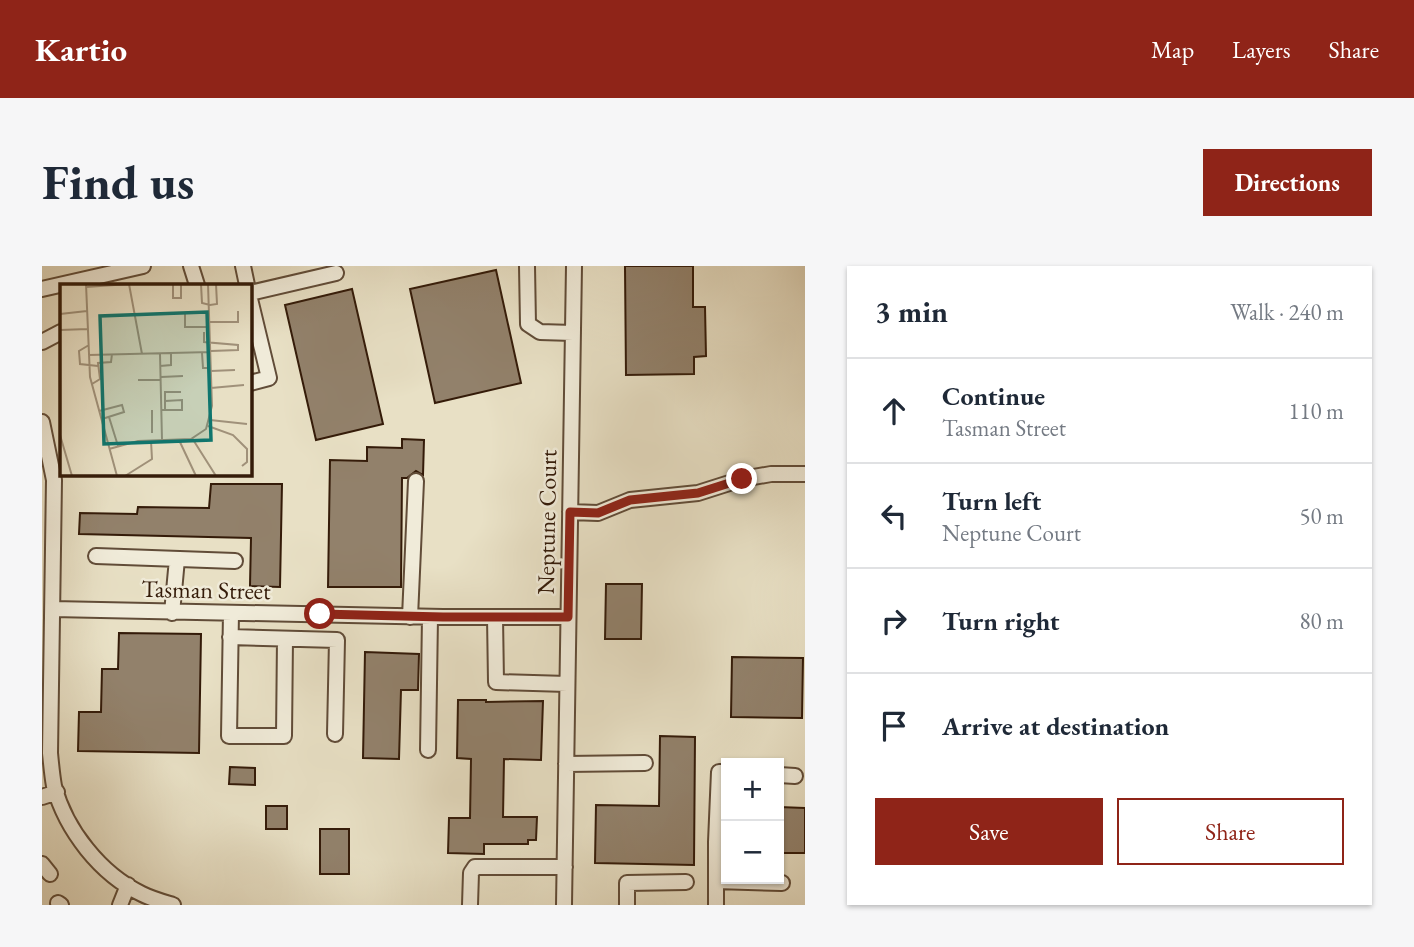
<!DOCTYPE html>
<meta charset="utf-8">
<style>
body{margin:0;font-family:"EB Garamond",serif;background:#f6f6f7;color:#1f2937}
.controls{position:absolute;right:21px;bottom:21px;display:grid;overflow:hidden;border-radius:0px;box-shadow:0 2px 5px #0004}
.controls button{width:63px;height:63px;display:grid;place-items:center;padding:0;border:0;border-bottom:2px solid #e0e1e3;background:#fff;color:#1f2937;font:35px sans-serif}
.stop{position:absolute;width:21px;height:21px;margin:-16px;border:5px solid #8f2418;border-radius:50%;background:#fff}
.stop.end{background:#8f2418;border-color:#fff;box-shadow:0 2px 7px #0008}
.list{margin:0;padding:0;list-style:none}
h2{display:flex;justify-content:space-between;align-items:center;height:91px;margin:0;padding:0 28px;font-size:30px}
h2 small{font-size:23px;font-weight:400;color:#747a83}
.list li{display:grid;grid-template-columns:46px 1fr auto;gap:21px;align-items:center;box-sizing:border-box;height:105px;padding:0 28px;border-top:2px solid #e0e1e3}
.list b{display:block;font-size:26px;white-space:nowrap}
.list p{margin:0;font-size:23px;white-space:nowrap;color:#747a83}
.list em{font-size:23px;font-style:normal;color:#747a83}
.actions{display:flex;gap:14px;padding:21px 28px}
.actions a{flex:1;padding:16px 0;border:2px solid #8f2418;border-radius:0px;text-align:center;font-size:24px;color:#8f2418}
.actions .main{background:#8f2418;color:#fff}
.icon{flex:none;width:38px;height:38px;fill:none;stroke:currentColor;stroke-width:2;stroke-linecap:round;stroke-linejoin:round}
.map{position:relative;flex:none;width:763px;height:639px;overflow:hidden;border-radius:0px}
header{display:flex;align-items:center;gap:42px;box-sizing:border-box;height:98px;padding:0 35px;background:#8f2418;color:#fff}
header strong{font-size:33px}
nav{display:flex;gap:38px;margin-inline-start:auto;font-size:24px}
.intro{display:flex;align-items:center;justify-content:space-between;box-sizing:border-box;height:168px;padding:0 42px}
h1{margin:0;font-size:49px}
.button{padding:18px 32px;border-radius:0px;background:#8f2418;color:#fff;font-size:24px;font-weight:700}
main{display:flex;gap:42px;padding:0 42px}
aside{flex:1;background:#fff;border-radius:0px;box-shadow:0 2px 5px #0004}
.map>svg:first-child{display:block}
.building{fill:#92816b;stroke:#341b09;stroke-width:2}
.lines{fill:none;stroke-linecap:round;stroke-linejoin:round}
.minor-casing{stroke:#614c38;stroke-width:18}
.minor{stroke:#f0ebd9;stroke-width:14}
.route{stroke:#8f2418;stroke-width:9}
.labels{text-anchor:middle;stroke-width:5;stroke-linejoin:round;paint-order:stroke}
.street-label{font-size:24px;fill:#341b09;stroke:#f0ebd9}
.inset-road{fill:none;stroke:#a0917a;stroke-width:2}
.view{fill:#0f766e;fill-opacity:0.15;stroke:#0f766e;stroke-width:3.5}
.inset-edge{fill:none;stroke:#341b09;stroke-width:3.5}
</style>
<header>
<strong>Kartio</strong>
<nav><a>Map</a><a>Layers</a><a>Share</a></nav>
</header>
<div class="intro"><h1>Find us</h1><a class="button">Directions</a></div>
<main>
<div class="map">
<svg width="763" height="639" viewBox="0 0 763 639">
<rect width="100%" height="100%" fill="#e8e0c5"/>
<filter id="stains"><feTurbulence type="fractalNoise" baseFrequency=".00286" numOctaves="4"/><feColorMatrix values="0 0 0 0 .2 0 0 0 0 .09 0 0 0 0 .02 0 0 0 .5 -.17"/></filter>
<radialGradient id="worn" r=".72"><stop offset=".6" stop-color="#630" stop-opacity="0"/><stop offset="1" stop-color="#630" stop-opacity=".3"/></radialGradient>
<path class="building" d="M 583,0 L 651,0 L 651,41 L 663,41 L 664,90 L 652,91 L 652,108 L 584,109 Z
M 454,4 L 479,117 L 393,137 L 368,23 Z
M 310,23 L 341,158 L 274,174 L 243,39 Z
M 360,173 L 382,174 L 381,209 L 374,205 L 365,212 L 360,212 L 359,321 L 286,321 L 288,194 L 325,195 L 325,181 L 360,182 Z
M 169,218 L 240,218 L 238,321 L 208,320 L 209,272 L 37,268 L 38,247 L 95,248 L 96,241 L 167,242 Z
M 564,318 L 600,318 L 599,373 L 563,373 Z
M 77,367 L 159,368 L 157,487 L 36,485 L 37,446 L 59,446 L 60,403 L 76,403 Z
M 323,386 L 377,388 L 376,424 L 359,424 L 357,493 L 321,492 Z
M 690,391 L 761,392 L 760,452 L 689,451 Z
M 416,434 L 444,434 L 444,436 L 501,435 L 499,494 L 462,493 L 461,551 L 495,551 L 494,574 L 486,574 L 486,578 L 442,578 L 442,588 L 406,587 L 407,552 L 428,552 L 429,493 L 415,492 Z
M 618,470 L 653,471 L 652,599 L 553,597 L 554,539 L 617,540 Z
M 188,501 L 213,502 L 213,519 L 187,518 Z
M 224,540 L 245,540 L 245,563 L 224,563 Z
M 737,541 L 763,542 L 763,587 L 737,587 Z
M 278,563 L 307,563 L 307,608 L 278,608 Z"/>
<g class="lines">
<g class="minor-casing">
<path id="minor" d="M 149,0 L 155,19
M 201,0 L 205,19
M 485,0 L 486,58 L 498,66 L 531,67
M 0,23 L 101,0
M 208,27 L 294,7
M 208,33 L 227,112 L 208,117
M 0,76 L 19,66
M 0,156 L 12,214 L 8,487 C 9,497 10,509 12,520 C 24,564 58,608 100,628 C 110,633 121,636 131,639
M 528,246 L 556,247 L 588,234 L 656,227 L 700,213 L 729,208 L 763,208
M 54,290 L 193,295
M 11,343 L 401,351 L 526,351
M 130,347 L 135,293
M 189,347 L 187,470 L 242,470 L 243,373
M 368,351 L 374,215
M 453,351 L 454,416 L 525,418
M 188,371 L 295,374 L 293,468
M 386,484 L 388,351
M 524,498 L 603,497
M 737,509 L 753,510
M 0,531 L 15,526
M 0,598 L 8,608
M 674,615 L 740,617
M 16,637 L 19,639
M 78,639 L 86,619
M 428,639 L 429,607 L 433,601 L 523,601
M 522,639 L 532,0
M 585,639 L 585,617 L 644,616
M 674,639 L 674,576 L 677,506 L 684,506"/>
</g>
<use href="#minor" class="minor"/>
</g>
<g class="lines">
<path class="route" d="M 278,348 L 401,351 L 526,351 L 528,246 L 556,247 L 588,234 L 656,227 L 700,213"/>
</g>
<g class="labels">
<g class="street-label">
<text transform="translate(505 256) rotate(-89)" y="8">Neptune Court</text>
<text transform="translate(164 324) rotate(1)" y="8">Tasman Street</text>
</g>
</g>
<g transform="translate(18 18)">
<rect width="192" height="192" fill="#e8e0c5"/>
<path class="inset-road" d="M 26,0 L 30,93 L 57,192M 113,0 L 113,14 L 121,14 L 121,0M 141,0 L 142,19 L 150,21 L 157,20 L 156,0M 26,3 L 69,0 L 82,70M 0,30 L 27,27M 125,30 L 125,43 L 150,43M 150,38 L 178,38 L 178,27M 0,46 L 28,45M 144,48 L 144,58 L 178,61 L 178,66 L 151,67M 29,61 L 19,67 L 20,80 L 38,82M 142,69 L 143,84 L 151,84M 100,70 L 102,156M 29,71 L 151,68M 100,82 L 111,81 L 111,70M 151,87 L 175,86M 101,93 L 123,92M 78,96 L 101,96M 32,100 L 40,95 L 38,79 L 51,78 L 52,70M 151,104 L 184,101M 92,126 L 92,149M 101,126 L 122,126 L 122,116 L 105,117M 105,126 L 105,108 L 121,108M 39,127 L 62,121 L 64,128 L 42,135M 49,133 L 58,162M 150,136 L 187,140M 148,142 L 173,151 L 187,165 L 187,178 L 182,182M 0,151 L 12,192M 132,154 L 156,192M 119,156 L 136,192M 49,165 L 78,157 L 131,155 L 146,145 L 152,122 L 148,0M 65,192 L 92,175 L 91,157"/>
<path class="view" d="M 147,28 L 151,156 L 44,160 L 40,32 Z"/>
<rect width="192" height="192" class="inset-edge"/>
</g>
<rect width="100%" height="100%" filter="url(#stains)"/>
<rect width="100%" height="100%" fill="url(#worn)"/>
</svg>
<div class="controls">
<button>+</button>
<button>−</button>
</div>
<div class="stop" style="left:278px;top:348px"></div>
<div class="stop end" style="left:700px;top:213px"></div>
</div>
<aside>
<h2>3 min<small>Walk · 240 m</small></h2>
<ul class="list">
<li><svg class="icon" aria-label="ahead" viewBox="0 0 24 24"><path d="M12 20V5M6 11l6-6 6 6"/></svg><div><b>Continue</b><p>Tasman Street</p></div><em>110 m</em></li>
<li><svg class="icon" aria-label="left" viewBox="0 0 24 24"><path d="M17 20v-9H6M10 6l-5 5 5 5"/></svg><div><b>Turn left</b><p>Neptune Court</p></div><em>50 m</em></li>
<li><svg class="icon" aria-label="right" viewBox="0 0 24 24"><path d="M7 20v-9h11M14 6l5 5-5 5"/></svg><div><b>Turn right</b></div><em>80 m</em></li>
<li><svg class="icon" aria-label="arrive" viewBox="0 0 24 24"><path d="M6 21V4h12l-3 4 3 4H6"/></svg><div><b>Arrive at destination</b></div></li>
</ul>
<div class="actions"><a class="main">Save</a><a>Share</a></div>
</aside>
</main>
